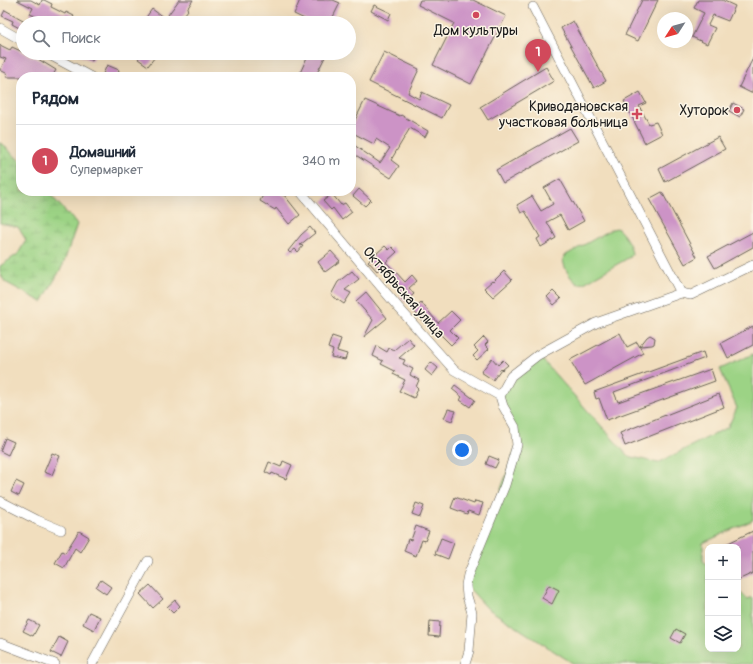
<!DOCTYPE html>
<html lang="ru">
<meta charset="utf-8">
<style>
body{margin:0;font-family:Pangolin,sans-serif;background:#f6f6f7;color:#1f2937}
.controls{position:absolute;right:12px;bottom:12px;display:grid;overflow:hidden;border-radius:8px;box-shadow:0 4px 16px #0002}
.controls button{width:36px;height:36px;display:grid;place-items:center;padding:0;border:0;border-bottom:1px solid #e0e1e3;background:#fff;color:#1f2937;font:20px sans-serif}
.compass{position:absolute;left:657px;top:12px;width:36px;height:36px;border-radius:50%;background:#fff;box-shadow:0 4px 16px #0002;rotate:234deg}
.you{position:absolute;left:462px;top:450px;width:14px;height:14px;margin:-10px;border:3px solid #fff;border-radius:50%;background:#1a73e8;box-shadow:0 0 0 6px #1a73e833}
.badge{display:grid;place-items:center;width:26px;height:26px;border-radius:50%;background:#d1495b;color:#fff;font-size:13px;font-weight:700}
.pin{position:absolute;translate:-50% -33px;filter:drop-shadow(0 1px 2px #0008)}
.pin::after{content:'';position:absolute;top:21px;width:14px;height:12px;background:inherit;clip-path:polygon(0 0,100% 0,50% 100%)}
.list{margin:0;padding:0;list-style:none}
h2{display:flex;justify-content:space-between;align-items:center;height:52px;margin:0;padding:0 16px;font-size:17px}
h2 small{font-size:13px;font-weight:400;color:#747a83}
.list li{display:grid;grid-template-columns:26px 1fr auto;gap:12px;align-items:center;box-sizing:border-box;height:72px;padding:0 16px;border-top:1px solid #e0e1e3}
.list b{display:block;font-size:15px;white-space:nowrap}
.list p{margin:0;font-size:13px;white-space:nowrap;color:#747a83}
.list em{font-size:13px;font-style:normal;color:#747a83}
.icon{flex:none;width:22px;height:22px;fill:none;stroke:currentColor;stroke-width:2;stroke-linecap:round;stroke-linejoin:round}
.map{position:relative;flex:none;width:753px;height:664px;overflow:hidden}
.search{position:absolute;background:#fff;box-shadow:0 4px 16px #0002;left:16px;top:16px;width:340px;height:44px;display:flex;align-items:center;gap:10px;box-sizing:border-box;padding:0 14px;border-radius:22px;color:#747a83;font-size:15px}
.panel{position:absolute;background:#fff;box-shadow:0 4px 16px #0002;left:16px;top:72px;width:340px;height:124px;border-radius:16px}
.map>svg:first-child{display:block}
.green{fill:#9cd385;stroke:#5c7850}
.wetland{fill:url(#wetland-marsh);stroke:#5c7850}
.building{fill:#cc93c6}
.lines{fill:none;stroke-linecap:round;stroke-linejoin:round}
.minor-casing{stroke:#676055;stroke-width:10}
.minor{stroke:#fff;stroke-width:9}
.poi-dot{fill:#d1495b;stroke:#fcf5e5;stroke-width:1.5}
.labels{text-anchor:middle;stroke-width:3;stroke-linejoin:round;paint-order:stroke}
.poi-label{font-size:14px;fill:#1c1c1c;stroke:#fcf5e5;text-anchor:end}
.street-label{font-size:14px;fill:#1c1c1c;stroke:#fcf5e5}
</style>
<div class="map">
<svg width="753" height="664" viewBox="0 0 753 664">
<defs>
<pattern id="wetland-marsh" width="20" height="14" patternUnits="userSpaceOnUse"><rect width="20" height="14" fill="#9cd385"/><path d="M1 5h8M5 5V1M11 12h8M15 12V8" fill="none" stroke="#86b572"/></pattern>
</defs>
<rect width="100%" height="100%" fill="#fcf5e5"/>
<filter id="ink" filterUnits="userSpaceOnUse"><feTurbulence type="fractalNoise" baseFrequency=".025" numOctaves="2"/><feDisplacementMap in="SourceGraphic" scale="8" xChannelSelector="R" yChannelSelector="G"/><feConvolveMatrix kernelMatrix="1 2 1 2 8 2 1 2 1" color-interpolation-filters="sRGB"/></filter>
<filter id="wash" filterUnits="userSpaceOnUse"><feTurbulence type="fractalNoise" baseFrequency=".012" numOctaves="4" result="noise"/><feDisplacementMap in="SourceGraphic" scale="16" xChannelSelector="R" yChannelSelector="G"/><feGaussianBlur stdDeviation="0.9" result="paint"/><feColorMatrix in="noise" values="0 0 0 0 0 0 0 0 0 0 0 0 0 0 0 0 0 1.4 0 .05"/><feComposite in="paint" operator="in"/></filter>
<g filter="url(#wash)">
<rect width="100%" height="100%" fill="#f1debe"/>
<path class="green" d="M 617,228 C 624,234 631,245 632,254 L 630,257 L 584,283 L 578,284 C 570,278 564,269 563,259 L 566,255 L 612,229 Z
M 753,354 L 753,520 L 703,543 L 703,561 L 708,565 L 708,649 L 738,649 L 738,591 L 748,599 L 753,597 L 753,664 L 574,664 L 487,608 L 466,585 L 517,445 L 500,396 L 511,376 L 538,355 L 628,456 L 658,463 L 728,427 L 737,408 L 720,369 Z"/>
<path class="wetland" d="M 0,142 L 21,162 L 21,191 L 47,191 L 77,224 L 63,265 L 42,302 L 5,282 L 0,273 L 0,266 L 18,254 L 26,240 L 18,227 L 0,223 Z"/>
<g id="blocks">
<path class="building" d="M 17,0 L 31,0 L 40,5 L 42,0 L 44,0 L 52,4 L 51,7 L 65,14 L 66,12 L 74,16 L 70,23 L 47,23 L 48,21 L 30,14 L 33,8 Z
M 179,0 L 193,0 L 187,9 L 188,10 L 178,23 L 168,15 Z
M 300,0 L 333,0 L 340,3 L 330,23 L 313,23 L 294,14 Z
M 420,0 L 473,0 L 506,16 L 471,84 L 433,65 L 454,23 L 418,5 Z
M 642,0 L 658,0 L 638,41 L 625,35 Z
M 698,0 L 722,0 L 735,6 L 728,21 L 713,15 L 708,25 L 715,28 L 707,44 L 692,37 L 704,13 L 694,8 Z
M 374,5 L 391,13 L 388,20 L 371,11 Z
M 152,9 L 163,17 L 159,23 L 142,23 Z
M 5,10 L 23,20 L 23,30 L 12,24 L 13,21 L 2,16 Z
M 573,21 L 606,81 L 594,88 L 561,28 Z
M 0,45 L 10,50 L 12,47 L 38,59 L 56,70 L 52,77 L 6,77 L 8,74 L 0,70 L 6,59 L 0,57 Z
M 384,52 L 419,69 L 408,93 L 419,99 L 422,92 L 449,105 L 442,118 L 369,82 Z
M 75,53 L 96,53 L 92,61 Z
M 143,53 L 158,53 L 148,66 L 138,59 Z
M 309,53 L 327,53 L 315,77 L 310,77 L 300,73 Z
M 753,58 L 753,89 L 751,93 L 739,87 Z
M 107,65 L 119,70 L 117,77 L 109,77 L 103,74 Z
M 546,67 L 554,81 L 488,120 L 480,107 Z
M 640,92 L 646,103 L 639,106 L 649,124 L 656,122 L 662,134 L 645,143 L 624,101 Z
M 365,100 L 400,116 L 401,115 L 428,131 L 425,137 L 410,128 L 391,160 L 399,166 L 391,178 L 351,152 L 351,143 L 380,163 L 390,148 L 376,139 L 374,144 L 351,132 L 351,128 Z
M 733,103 L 744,109 L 740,117 L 729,111 Z
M 570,128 L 578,141 L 503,183 L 496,170 Z
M 718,137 L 725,149 L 665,182 L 659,169 Z
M 560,179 L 584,221 L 568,230 L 560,215 L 547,222 L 556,238 L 541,247 L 537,239 L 540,237 L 525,211 L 521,213 L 517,205 L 532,196 L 541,211 L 553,204 L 544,188 Z
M 359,189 L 371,200 L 365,206 L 353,196 Z
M 265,191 L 275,191 L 285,196 L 300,215 L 289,224 L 276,208 L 275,210 L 260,201 Z
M 662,192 L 697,257 L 685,264 L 649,199 Z
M 332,194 L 341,205 L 345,203 L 352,212 L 342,220 L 333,208 L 331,210 L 323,201 Z
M 310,227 L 315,233 L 300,245 L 303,246 L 298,252 L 295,249 L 290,253 L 288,251 L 301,235 Z
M 753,232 L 753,247 L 715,268 L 708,256 Z
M 385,246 L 389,250 L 392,247 L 397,252 L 386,262 L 393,269 L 405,282 L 412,275 L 417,281 L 409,288 L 414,294 L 405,302 L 400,296 L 403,294 L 391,282 L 394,279 L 382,266 L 377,271 L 368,261 Z
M 331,251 L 340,261 L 325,272 L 318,262 Z
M 352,271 L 359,279 L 345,290 L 351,293 L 344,304 L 331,295 L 338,282 Z
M 504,271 L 512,280 L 493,297 L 484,288 L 492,281 L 493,282 Z
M 553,291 L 561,299 L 554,305 L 547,297 Z
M 366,292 L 387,318 L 364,337 L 373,320 L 356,301 Z
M 421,302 L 438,323 L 451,311 L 460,320 L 450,330 L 458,338 L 451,345 L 428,322 L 425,324 L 413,310 Z
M 753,326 L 753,345 L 728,358 L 721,343 Z
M 620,333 L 627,347 L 637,342 L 643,353 L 585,385 L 570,360 Z
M 650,335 L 655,338 L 654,344 L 652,345 L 640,346 L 647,337 Z
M 332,336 L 341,339 L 337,351 L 347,354 L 345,360 L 331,357 L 333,350 L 328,348 Z
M 484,337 L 488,342 L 485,345 L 489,349 L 477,360 L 473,356 L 478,351 L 474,347 Z
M 408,338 L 414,345 L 399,358 L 405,360 L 403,364 L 413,369 L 410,375 L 419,380 L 416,387 L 418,389 L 414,398 L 399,391 L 405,380 L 393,374 L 395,371 L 381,364 L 383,361 L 373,356 L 377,346 L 387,352 L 389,348 L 394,350 Z
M 703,352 L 705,358 L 614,392 L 618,402 L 711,369 L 715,381 L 607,420 L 599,398 L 596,399 L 594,392 Z
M 492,358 L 498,365 L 503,360 L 508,365 L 502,370 L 501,369 L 493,380 L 481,372 Z
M 431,362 L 438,368 L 432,376 L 425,370 Z
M 455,385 L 475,400 L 470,407 L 460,400 L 462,397 L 452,389 Z
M 719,394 L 724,407 L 625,446 L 620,433 Z
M 448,409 L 456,411 L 452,421 L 444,418 Z
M 5,438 L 14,442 L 8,455 L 0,451 Z
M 52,453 L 60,456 L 52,475 L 44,472 Z
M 489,456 L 499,460 L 495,468 L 486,464 Z
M 283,461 L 292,465 L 286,479 L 272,473 L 271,475 L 265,472 L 269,462 L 281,467 Z
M 16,481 L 24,485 L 19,496 L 11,492 Z
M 455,497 L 474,504 L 475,501 L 483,503 L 479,515 L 468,511 L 467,514 L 451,508 Z
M 416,503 L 424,506 L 420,517 L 412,514 Z
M 416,526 L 429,531 L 425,541 L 422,540 L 416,556 L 404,551 L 408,539 L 411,540 Z
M 79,531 L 89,537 L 80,552 L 75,548 L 64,568 L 55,563 L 62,551 L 65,553 Z
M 753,531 L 753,573 L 738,580 L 738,547 L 720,547 Z
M 441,538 L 454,543 L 448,559 L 435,554 Z
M 101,580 L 111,587 L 106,594 L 96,587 Z
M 150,585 L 163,599 L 153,608 L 140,594 Z
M 549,585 L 559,590 L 552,604 L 542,598 Z
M 175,600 L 180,606 L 173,613 L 167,607 Z
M 89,612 L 100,617 L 94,630 L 83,624 Z
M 29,620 L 39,625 L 33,636 L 23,631 Z
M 430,621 L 440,622 L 439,637 L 429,636 Z
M 676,629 L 685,634 L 680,643 L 671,638 Z
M 59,637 L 68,642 L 61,657 L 51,652 Z"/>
</g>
</g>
<g filter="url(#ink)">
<use href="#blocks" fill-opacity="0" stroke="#676055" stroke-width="1"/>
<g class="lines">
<g class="minor-casing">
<path id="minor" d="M 533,7 L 681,293
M 0,28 L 23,41
M 46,53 L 91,77
M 300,191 L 398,307 L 454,370 L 500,396
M 0,501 L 37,520 L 61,530
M 0,643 L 55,664
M 92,664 L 148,561
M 465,664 L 469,651 L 472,613 L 467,596 L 466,585 L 468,575 L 505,485 L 517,445 L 515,427 L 503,406 L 500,396 L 511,376 L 538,355 L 596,323 L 681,293 L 691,295 L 753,265"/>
</g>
<use href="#minor" class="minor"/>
</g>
</g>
<g class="poi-dot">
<circle cx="476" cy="15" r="4"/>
<circle cx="737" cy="110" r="4"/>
<path d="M635 108h4v4h4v4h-4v4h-4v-4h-4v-4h4z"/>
</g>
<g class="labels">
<g class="poi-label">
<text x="476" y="35" text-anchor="middle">Дом культуры</text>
<text x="628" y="111">Криводановская<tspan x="628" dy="16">участковая больница</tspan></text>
<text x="729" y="115">Хуторок</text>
</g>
<g class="street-label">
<text transform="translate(404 292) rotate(49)" y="5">Октябрьская улица</text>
</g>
</g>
</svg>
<div class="controls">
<button>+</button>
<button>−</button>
<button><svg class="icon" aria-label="layers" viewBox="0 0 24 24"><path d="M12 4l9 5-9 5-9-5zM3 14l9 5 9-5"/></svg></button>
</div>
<svg class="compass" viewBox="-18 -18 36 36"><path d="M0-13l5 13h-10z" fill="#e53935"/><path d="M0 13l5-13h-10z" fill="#747a83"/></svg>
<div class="you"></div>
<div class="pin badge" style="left:538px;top:72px">1</div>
<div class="search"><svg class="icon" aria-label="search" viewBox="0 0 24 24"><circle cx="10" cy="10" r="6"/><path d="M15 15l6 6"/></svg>Поиск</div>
<section class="panel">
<h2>Рядом<small></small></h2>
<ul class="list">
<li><span class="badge">1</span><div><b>Домашний</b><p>Супермаркет</p></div><em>340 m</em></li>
</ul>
</section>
</div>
